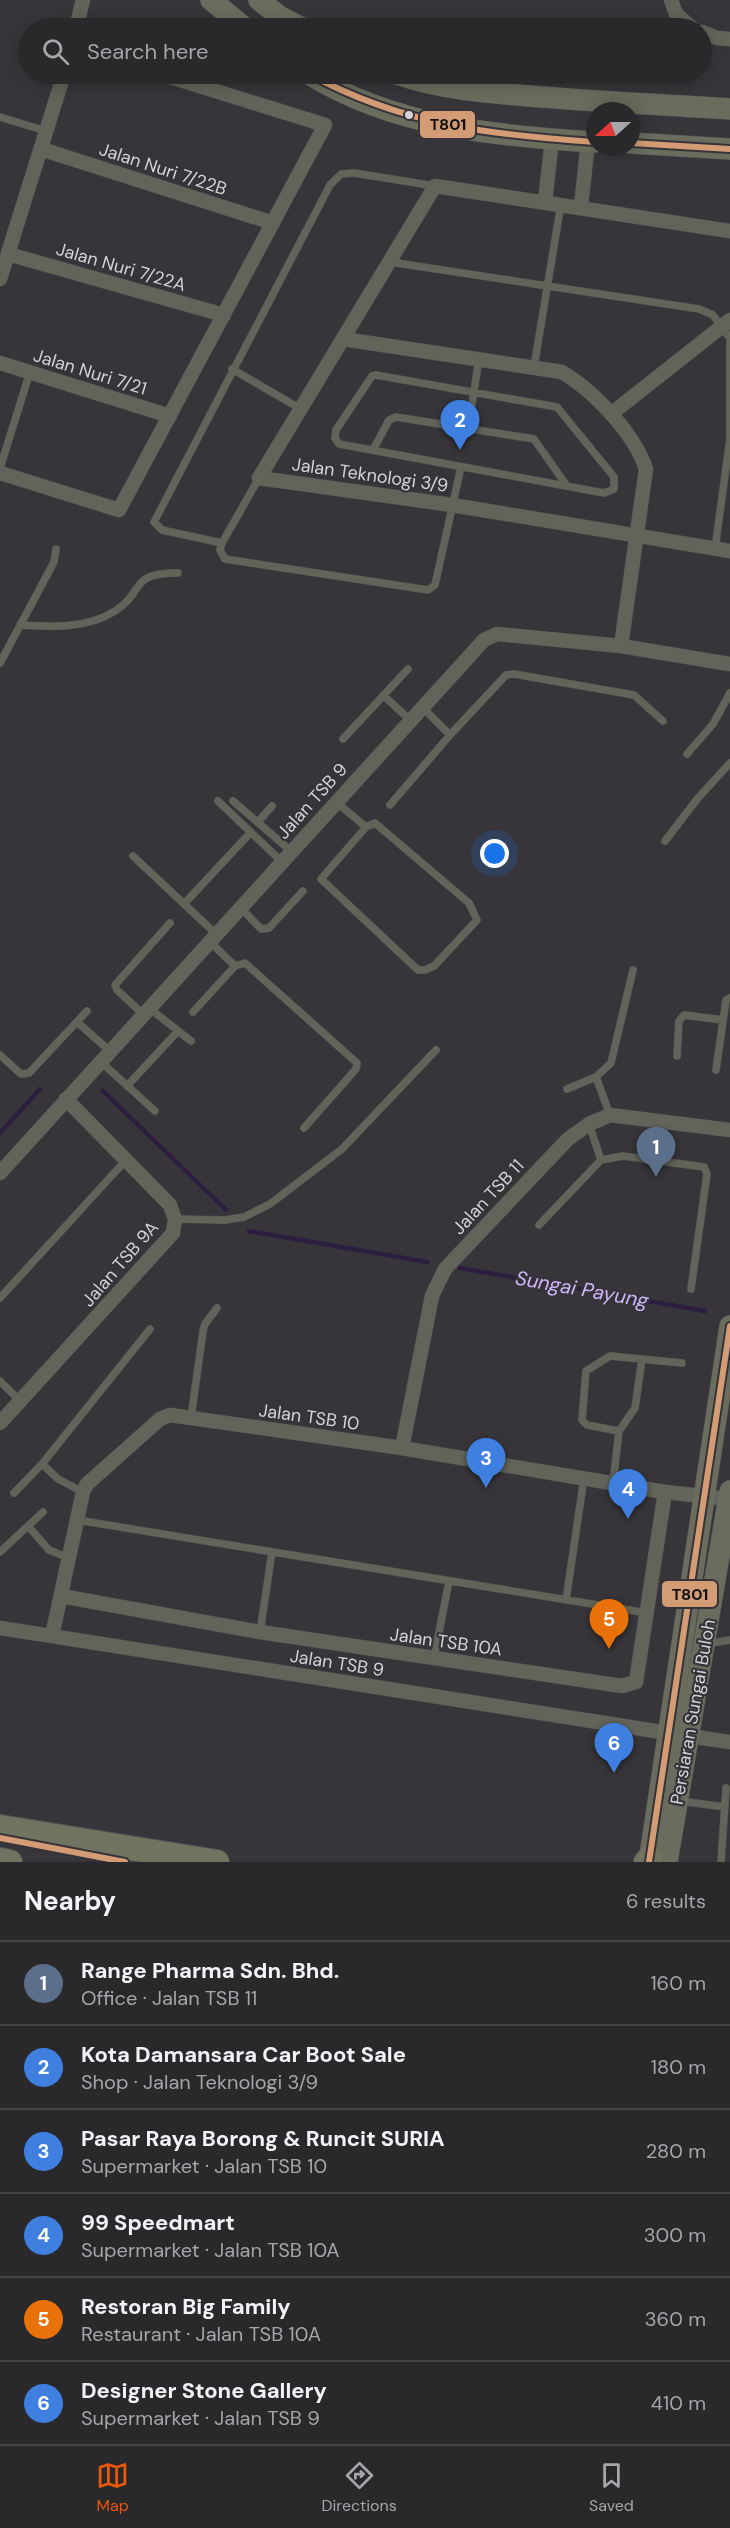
<!DOCTYPE html>
<meta charset="utf-8">
<style>
body{margin:0;font-family:"DM Sans",sans-serif;background:#313033;color:#f1f3f6}
.compass{position:absolute;left:586px;top:102px;width:54px;height:54px;border-radius:50%;background:#29282b;box-shadow:0 3px 15px #0003;rotate:249deg}
.you{position:absolute;left:495px;top:854px;width:21px;height:21px;margin:-15px;border:4px solid #fff;border-radius:50%;background:#1a73e8;box-shadow:0 0 0 9px #1a73e833}
.badge{display:grid;place-items:center;width:39px;height:39px;border-radius:50%;background:#ea580c;color:#fff;font-size:20px;font-weight:700}
.pin{position:absolute;translate:-50% -50px;filter:drop-shadow(0 2px 3px #0008)}
.pin::after{content:'';position:absolute;top:32px;width:21px;height:18px;background:inherit;clip-path:polygon(0 0,100% 0,50% 100%)}
.list{margin:0;padding:0;list-style:none}
h2{display:flex;justify-content:space-between;align-items:center;height:78px;margin:0;padding:0 24px;font-size:26px}
h2 small{font-size:20px;font-weight:400;color:#a5a6a9}
.list li{display:grid;grid-template-columns:39px 1fr auto;gap:18px;align-items:center;box-sizing:border-box;height:84px;padding:0 24px;border-top:2px solid #454447}
.list b{display:block;font-size:22px;white-space:nowrap}
.list p{margin:0;font-size:20px;white-space:nowrap;color:#a5a6a9}
.list em{font-size:20px;font-style:normal;color:#a5a6a9}
.icon{flex:none;width:33px;height:33px;fill:none;stroke:currentColor;stroke-width:2;stroke-linecap:round;stroke-linejoin:round}
.map{position:relative;flex:none;width:730px;height:1862px;overflow:hidden}
.search{position:absolute;background:#29282b;box-shadow:0 3px 15px #0003;left:18px;right:18px;top:18px;height:66px;display:flex;align-items:center;gap:15px;box-sizing:border-box;padding:0 21px;border-radius:33px;color:#a5a6a9;font-size:22px}
.sheet{height:582px;background:#29282b}
nav{display:flex;justify-content:space-around;align-items:center;box-sizing:border-box;height:84px;border-top:2px solid #454447;background:#29282b;font-size:16px;color:#a5a6a9}
nav a{display:grid;justify-items:center;gap:3px}
nav .on{color:#ea580c}
.map>svg:first-child{display:block}
.lines{fill:none;stroke-linecap:round;stroke-linejoin:round}
.stream{stroke:#2d1e40;stroke-width:4.5}
.lane-casing{stroke:#535254;stroke-width:8}
.street-casing{stroke:#535254;stroke-width:15}
.primary-casing{stroke:#535254;stroke-width:22}
.highway-casing{stroke:#535254;stroke-width:26}
.lane{stroke:#626459;stroke-width:7}
.street{stroke:#626459;stroke-width:14}
.primary{stroke:#6a6d5d;stroke-width:21}
.highway{stroke:#707360;stroke-width:24}
.bus-1-casing{stroke:#36343a;stroke-width:10}
.bus-1{stroke:#d39c74;stroke-width:6}
.bus-dot{fill:#d4d2d6;stroke:#36343a;stroke-width:2}
.labels{text-anchor:middle;stroke-width:4.5;stroke-linejoin:round;paint-order:stroke}
.street-label{font-size:18px;fill:#d4d2d6;stroke:#36343a}
.water-label{font-size:20px;font-style:italic;fill:#cfb6f9;stroke:#36343a}
.line-badge{stroke:#36343a;stroke-width:2}
.pale-badge-label{font-size:16px;text-anchor:middle;font-weight:bold;fill:#111}
</style>
<div class="map">
<svg width="730" height="1862" viewBox="0 0 730 1862">
<rect width="100%" height="100%" fill="#373539"/>
<g class="lines">
<path class="stream" d="M 103,1091 L 226,1210
M 0,1133 L 40,1089
M 249,1231 L 427,1262
M 460,1268 L 705,1311"/>
<g class="lane-casing">
<path id="lane" d="M 0,117 L 46,131
M 390,262 L 699,309 L 713,315 L 730,338 L 730,438 L 715,549
M 534,367 L 561,204
M 232,369 L 301,409
M 376,375 L 557,407 L 614,477 L 614,489 L 604,493 L 339,444 L 335,438 L 336,430 L 372,376 Z
M 468,429 L 479,359
M 373,450 L 389,420 L 396,417 L 534,439 L 567,486
M 0,468 L 30,372
M 259,478 L 222,543 L 220,550 L 225,559 L 428,590 L 435,585 L 461,467
M 222,543 L 162,530 L 154,522 L 330,185 L 341,174 L 354,173 L 435,186
M 20,625 C 52,627 87,629 115,611 C 146,591 128,573 178,573
M 0,663 L 54,562 L 56,549
M 383,695 L 410,720
M 422,707 L 450,735
M 343,739 L 408,669
M 687,754 L 713,724 L 730,693
M 218,801 L 281,861
M 233,801 L 291,851
M 336,802 L 366,827
M 390,805 L 450,735 L 506,675 L 514,674 L 634,695 L 663,721
M 258,822 L 272,806
M 375,823 L 469,903 L 477,920 L 434,966 L 425,970 L 418,970 L 321,879 L 366,827 Z
M 665,841 L 698,798 L 730,763
M 133,856 L 216,934
M 184,904 L 251,832
M 240,907 L 261,929 L 269,928 L 303,891
M 209,941 L 235,966
M 149,1008 L 191,1041
M 193,1012 L 235,966 L 245,963 L 357,1063 L 356,1069 L 304,1128
M 143,1014 L 117,990 L 115,985 L 170,923
M 77,1022 L 110,1051
M 0,1055 L 21,1074 L 29,1073 L 87,1011
M 677,1056 L 679,1021 L 684,1015 L 723,1020
M 101,1062 L 155,1111
M 716,1070 L 726,1000 L 730,998
M 596,1077 L 610,1115
M 127,1086 L 178,1031
M 567,1089 L 596,1077 L 611,1063 L 633,970
M 589,1124 L 601,1160
M 175,1219 L 225,1220 L 244,1217 L 270,1204 L 342,1149 L 436,1050
M 539,1225 L 601,1160 L 623,1156 L 704,1167 L 707,1174 L 691,1289
M 0,1298 L 126,1160
M 0,1381 L 20,1401
M 191,1418 L 203,1331 L 205,1324 L 217,1308
M 619,1431 L 587,1425 L 582,1420 L 586,1371 L 610,1356 L 682,1363
M 42,1464 L 58,1479 L 83,1492
M 613,1483 L 619,1431 L 635,1408 L 642,1359
M 14,1493 L 42,1464 L 150,1329
M 77,1520 L 647,1613
M 28,1526 L 49,1550 L 69,1558
M 0,1552 L 43,1512
M 566,1600 L 584,1478
M 260,1632 L 272,1552
M 706,1644 L 730,1640
M 434,1658 L 449,1581
M 680,1801 L 725,1807
M 721,1862 L 726,1788"/>
</g>
<g class="street-casing">
<path id="street" d="M 671,0 L 676,14 L 692,28
M 76,28 L 83,0
M 702,32 L 717,38 L 730,39
M 41,149 L 273,223
M 545,202 L 552,139
M 581,207 L 588,141
M 730,231 L 435,186 L 259,478 L 452,505 L 730,551
M 8,254 L 224,315
M 0,279 L 64,74
M 343,339 L 562,372 C 594,391 634,433 646,469 L 621,646
M 0,363 L 170,416
M 611,414 L 730,320
M 0,473 L 119,510 L 325,125 L 161,74
M 0,1173 L 484,640 L 497,634 L 621,646 L 730,664
M 0,1423 L 173,1233 L 175,1219 L 170,1205 L 66,1099
M 402,1448 L 432,1296 L 445,1269 L 568,1139 L 589,1124 L 610,1115 L 730,1130
M 61,1596 L 260,1632 L 622,1686 L 636,1682 L 665,1492
M 0,1628 L 668,1733
M 52,1636 L 83,1492 L 87,1484 L 160,1419 L 170,1415 L 402,1448 L 665,1492 L 730,1499
M 689,1736 L 730,1742"/>
</g>
<g class="primary-casing">
<path id="primary" d="M 211,0 L 245,28
M 259,0 L 279,16 L 302,28
M 309,74 C 394,127 497,136 595,142
M 397,74 C 444,90 492,93 542,97 C 604,102 667,105 730,109
M 631,143 L 730,149
M 649,1862 L 730,1326
M 667,1862 L 730,1491"/>
</g>
<g class="highway-casing">
<path id="highway" d="M 0,1827 L 217,1862
M 0,1860 L 10,1862
M 646,1862 L 650,1858"/>
</g>
<use href="#lane" class="lane"/>
<use href="#street" class="street"/>
<use href="#primary" class="primary"/>
<use href="#highway" class="highway"/>
<g class="bus-1-casing">
<path id="bus-1" d="M 309,74 C 403,125 490,135 595,142
M 631,143 L 730,149
M 0,1838 L 125,1862
M 649,1862 L 730,1326"/>
</g>
<use href="#bus-1" class="bus-1"/>
</g>
<circle class="bus-dot" cx="409" cy="115" r="5"/>
<g class="labels">
<g class="street-label">
<text transform="translate(163 169) rotate(18)" y="6">Jalan Nuri 7/22B</text>
<text transform="translate(121 267) rotate(16)" y="6">Jalan Nuri 7/22A</text>
<text transform="translate(90 372) rotate(17)" y="6">Jalan Nuri 7/21</text>
<text transform="translate(370 475) rotate(8)" y="6">Jalan Teknologi 3/9</text>
<text transform="translate(312 801) rotate(-48)" y="6">Jalan TSB 9</text>
<text transform="translate(488 1197) rotate(-47)" y="6">Jalan TSB 11</text>
<text transform="translate(120 1264) rotate(-49)" y="6">Jalan TSB 9A</text>
<text transform="translate(309 1417) rotate(8)" y="6">Jalan TSB 10</text>
<text transform="translate(446 1642) rotate(8)" y="6">Jalan TSB 10A</text>
<text transform="translate(337 1663) rotate(9)" y="6">Jalan TSB 9</text>
<text transform="translate(693 1712) rotate(-80)" y="6">Persiaran Sungai Buloh</text>
</g>
<g class="water-label">
<text transform="translate(582 1289) rotate(10)" y="7">Sungai Payung</text>
</g>
</g>
<g class="line-badge">
<rect x="419" y="110" width="57" height="29" rx="6" fill="#d39c74"/>
<rect x="661" y="1580" width="57" height="28" rx="6" fill="#d39c74"/>
</g>
<g class="pale-badge-label">
<text x="448" y="130">T801</text>
<text x="690" y="1600">T801</text>
</g>
</svg>
<svg class="compass" viewBox="-18 -18 36 36"><path d="M0-13l5 13h-10z" fill="#e53935"/><path d="M0 13l5-13h-10z" fill="#a5a6a9"/></svg>
<div class="you"></div>
<div class="pin badge" style="left:656px;top:1177px;background:#5c6f8a">1</div>
<div class="pin badge" style="left:460px;top:450px;background:#3f7fe0">2</div>
<div class="pin badge" style="left:486px;top:1488px;background:#3f7fe0">3</div>
<div class="pin badge" style="left:628px;top:1519px;background:#3f7fe0">4</div>
<div class="pin badge" style="left:609px;top:1649px;background:#e8710a">5</div>
<div class="pin badge" style="left:614px;top:1773px;background:#3f7fe0">6</div>
<div class="search"><svg class="icon" aria-label="search" viewBox="0 0 24 24"><circle cx="10" cy="10" r="6"/><path d="M15 15l6 6"/></svg>Search here</div>
</div>
<section class="sheet">
<h2>Nearby<small>6 results</small></h2>
<ul class="list">
<li><span class="badge" style="background:#5c6f8a">1</span><div><b>Range Pharma Sdn. Bhd.</b><p>Office · Jalan TSB 11</p></div><em>160 m</em></li>
<li><span class="badge" style="background:#3f7fe0">2</span><div><b>Kota Damansara Car Boot Sale</b><p>Shop · Jalan Teknologi 3/9</p></div><em>180 m</em></li>
<li><span class="badge" style="background:#3f7fe0">3</span><div><b>Pasar Raya Borong &amp; Runcit SURIA</b><p>Supermarket · Jalan TSB 10</p></div><em>280 m</em></li>
<li><span class="badge" style="background:#3f7fe0">4</span><div><b>99 Speedmart</b><p>Supermarket · Jalan TSB 10A</p></div><em>300 m</em></li>
<li><span class="badge" style="background:#e8710a">5</span><div><b>Restoran Big Family</b><p>Restaurant · Jalan TSB 10A</p></div><em>360 m</em></li>
<li><span class="badge" style="background:#3f7fe0">6</span><div><b>Designer Stone Gallery</b><p>Supermarket · Jalan TSB 9</p></div><em>410 m</em></li>
</ul>
</section>
<nav>
<a class="on"><svg class="icon" aria-label="map" viewBox="0 0 24 24"><path d="M3 6l6-2 6 2 6-2v14l-6 2-6-2-6 2zM9 4v14M15 6v14"/></svg>Map</a>
<a><svg class="icon" aria-label="directions" viewBox="0 0 24 24"><path d="M12 3l9 9-9 9-9-9zM9 14v-3h6M13 9l2 2-2 2"/></svg>Directions</a>
<a><svg class="icon" aria-label="saved" viewBox="0 0 24 24"><path d="M7 4h10v16l-5-4-5 4z"/></svg>Saved</a>
</nav>
